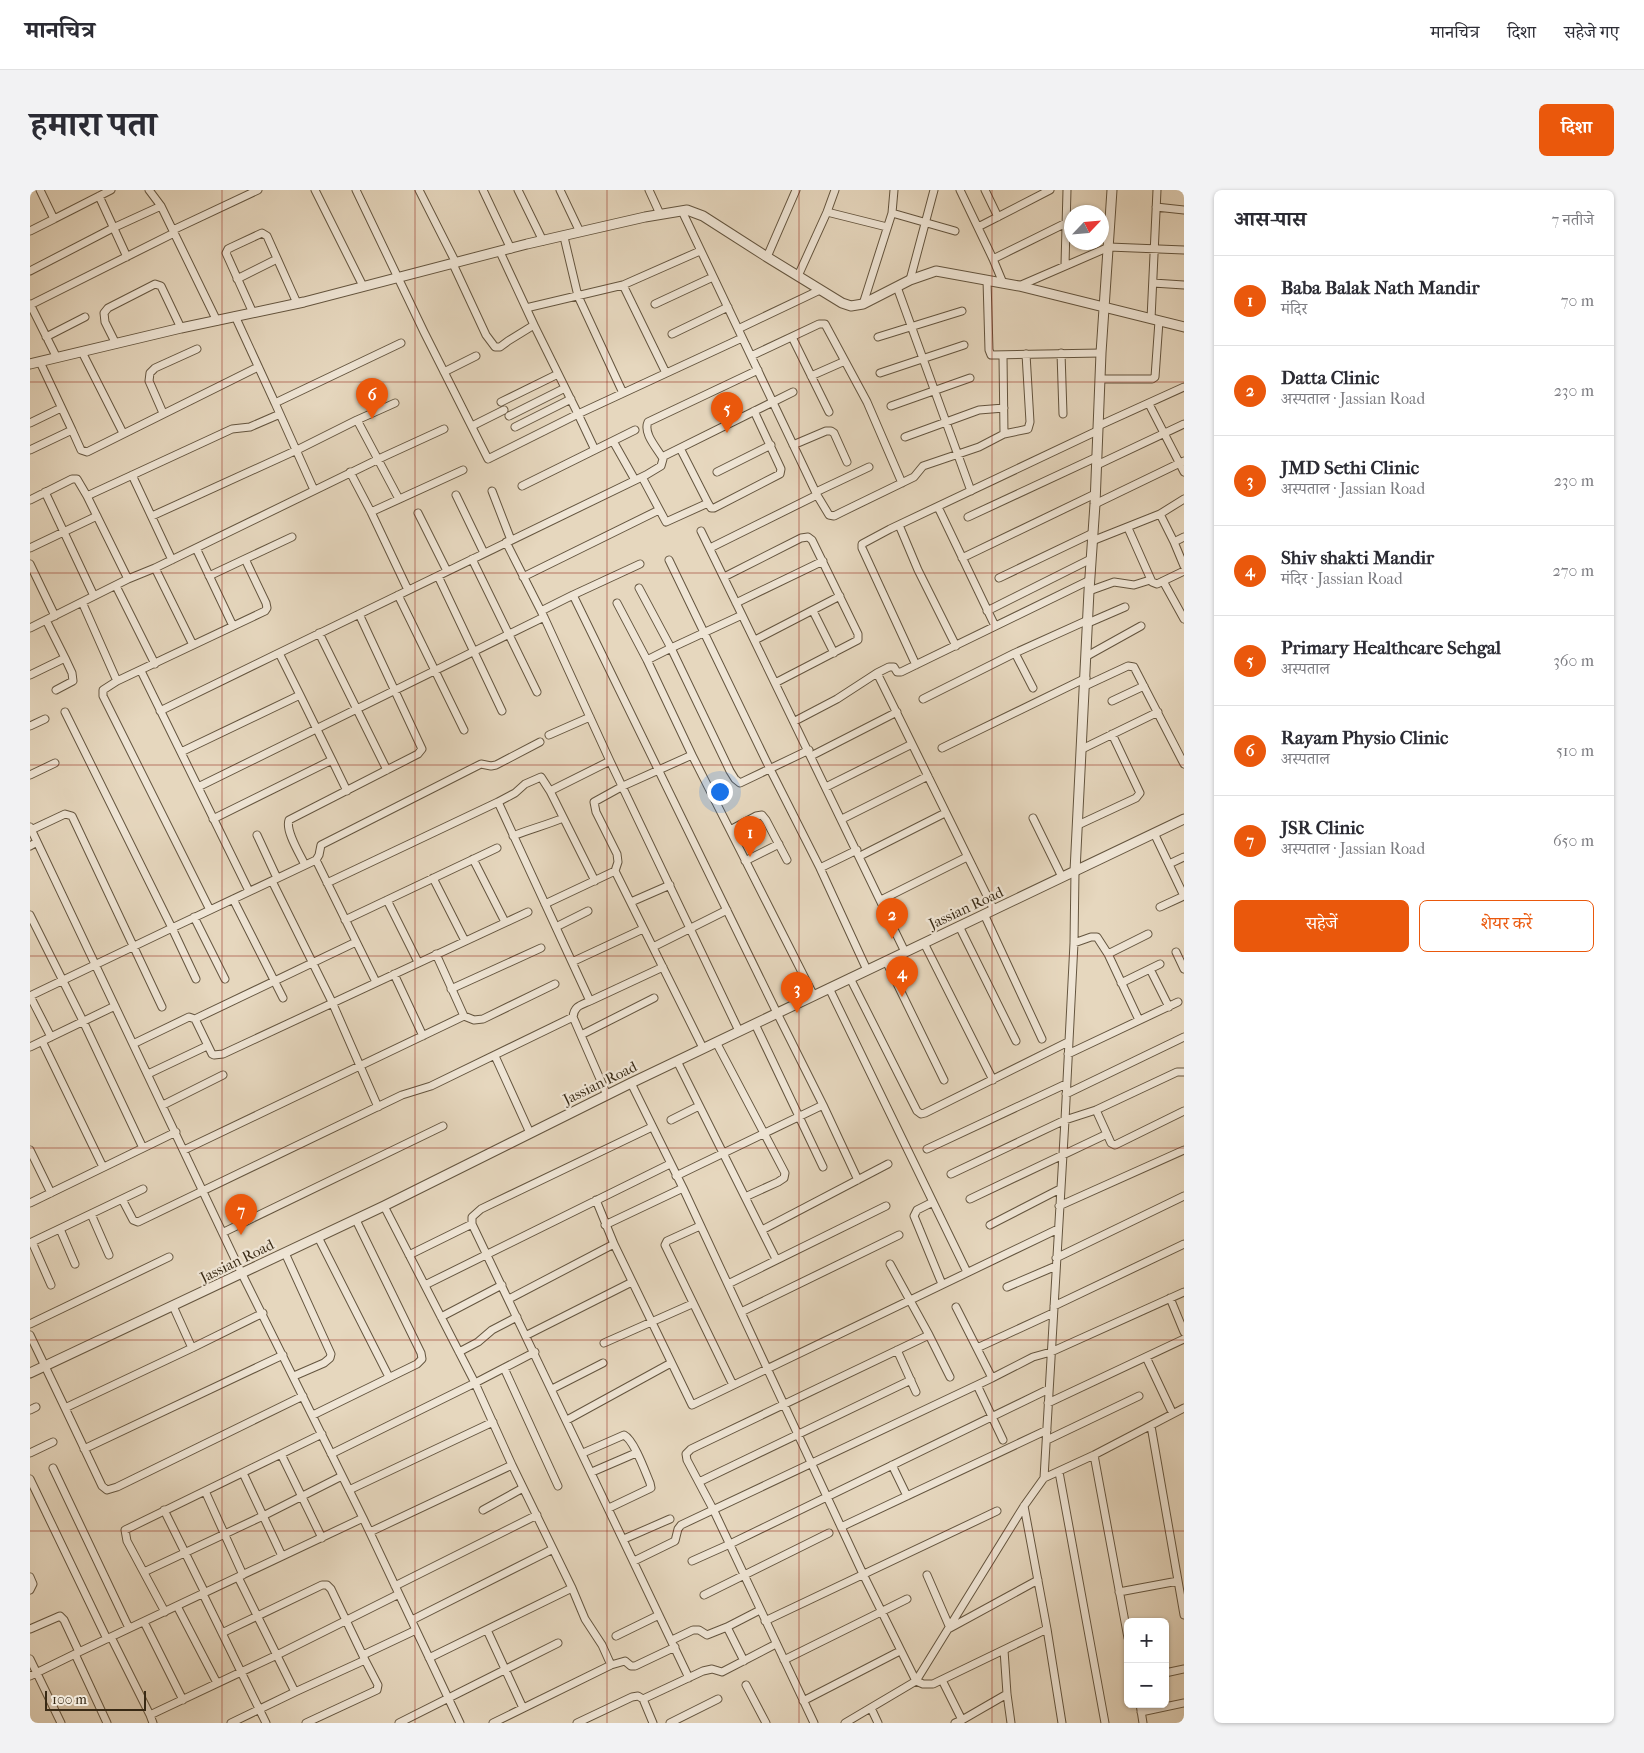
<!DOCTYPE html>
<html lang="hi">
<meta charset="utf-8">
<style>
body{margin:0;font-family:"IM FELL French Canon","Noto Serif Devanagari",serif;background:#f2f2f3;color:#2b2b33}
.controls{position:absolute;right:15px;bottom:15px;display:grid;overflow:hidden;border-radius:8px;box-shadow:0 1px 4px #0004}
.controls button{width:45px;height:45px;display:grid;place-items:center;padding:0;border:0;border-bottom:1px solid #e1e1e2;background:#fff;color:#2b2b33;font:25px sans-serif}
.compass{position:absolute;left:1034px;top:15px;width:45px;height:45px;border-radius:50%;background:#fff;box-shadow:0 1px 4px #0004;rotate:64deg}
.scale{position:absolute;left:15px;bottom:12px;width:101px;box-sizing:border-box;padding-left:5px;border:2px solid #392a15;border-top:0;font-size:14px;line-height:18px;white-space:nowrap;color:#392a15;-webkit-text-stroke:4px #efe5d5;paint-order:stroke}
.you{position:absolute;left:689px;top:601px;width:18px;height:18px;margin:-12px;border:4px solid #fff;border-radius:50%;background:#1a73e8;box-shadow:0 0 0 8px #1a73e833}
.badge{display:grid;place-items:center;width:32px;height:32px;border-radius:50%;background:#ea580c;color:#fff;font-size:16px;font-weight:700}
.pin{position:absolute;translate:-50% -41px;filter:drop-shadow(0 1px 2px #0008)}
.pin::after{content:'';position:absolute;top:26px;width:18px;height:15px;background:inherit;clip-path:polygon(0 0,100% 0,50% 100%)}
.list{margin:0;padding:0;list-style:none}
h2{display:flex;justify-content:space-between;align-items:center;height:65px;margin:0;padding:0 20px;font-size:21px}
h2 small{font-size:16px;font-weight:400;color:#7c7c81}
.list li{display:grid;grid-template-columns:32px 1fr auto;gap:15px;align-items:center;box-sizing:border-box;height:90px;padding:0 20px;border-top:1px solid #e1e1e2}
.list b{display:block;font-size:19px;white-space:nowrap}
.list p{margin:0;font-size:16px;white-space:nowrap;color:#7c7c81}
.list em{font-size:16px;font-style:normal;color:#7c7c81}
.actions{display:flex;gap:10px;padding:15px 20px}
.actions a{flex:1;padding:11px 0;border:1px solid #ea580c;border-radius:8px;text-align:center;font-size:18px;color:#ea580c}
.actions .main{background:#ea580c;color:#fff}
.map{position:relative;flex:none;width:1154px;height:1533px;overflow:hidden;border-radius:8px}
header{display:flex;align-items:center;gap:30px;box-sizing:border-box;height:70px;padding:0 25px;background:#fff;border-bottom:1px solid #e1e1e2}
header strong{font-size:24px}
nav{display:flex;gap:28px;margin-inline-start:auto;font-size:18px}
.intro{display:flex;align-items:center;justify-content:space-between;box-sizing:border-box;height:120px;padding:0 30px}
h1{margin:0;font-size:35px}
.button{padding:12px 22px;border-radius:8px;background:#ea580c;color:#fff;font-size:18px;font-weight:700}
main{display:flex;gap:30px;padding:0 30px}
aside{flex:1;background:#fff;border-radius:8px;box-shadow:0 1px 4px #0004}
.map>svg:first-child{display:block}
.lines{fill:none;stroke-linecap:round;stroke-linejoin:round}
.minor-casing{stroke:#64553f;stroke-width:9}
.tertiary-casing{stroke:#64553f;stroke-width:11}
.minor{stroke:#efe5d5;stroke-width:7}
.tertiary{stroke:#efe5d5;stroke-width:9}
.grid{fill:none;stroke:#8f2418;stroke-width:1;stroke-opacity:0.55}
.labels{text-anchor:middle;stroke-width:4.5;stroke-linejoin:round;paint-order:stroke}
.street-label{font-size:15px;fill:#392a15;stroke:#efe5d5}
</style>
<header>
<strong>मानचित्र</strong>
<nav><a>मानचित्र</a><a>दिशा</a><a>सहेजे गए</a></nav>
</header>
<div class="intro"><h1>हमारा पता</h1><a class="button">दिशा</a></div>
<main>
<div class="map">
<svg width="1154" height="1533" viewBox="0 0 1154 1533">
<rect width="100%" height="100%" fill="#e6d7be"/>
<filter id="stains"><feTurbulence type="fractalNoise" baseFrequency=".004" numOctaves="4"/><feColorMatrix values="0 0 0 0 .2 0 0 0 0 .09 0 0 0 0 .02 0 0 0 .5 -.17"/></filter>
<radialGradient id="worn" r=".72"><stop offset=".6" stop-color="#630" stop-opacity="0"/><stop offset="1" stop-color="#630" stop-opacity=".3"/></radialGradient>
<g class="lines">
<g class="minor-casing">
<path id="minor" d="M 10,0 L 24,29 L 81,0
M 119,0 L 131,16 L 187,131
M 285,0 L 333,96
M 326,0 L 394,142 L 458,269 L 548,224 L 565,260
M 389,0 L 426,73
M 453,0 L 481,59
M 488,0 L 513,51
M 530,0 L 550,42
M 619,0 L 630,24
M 930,0 L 963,69 L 973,93
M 955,0 L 968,27
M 69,6 L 97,67
M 1126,17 L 1154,20
M 652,21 L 787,305 L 799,325 L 804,326 L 812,322 L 884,287 L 893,276 L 949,257 L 974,244 L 998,239 L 1000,232 L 996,164
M 797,22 L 857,37
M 862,23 L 925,41
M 948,37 L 1020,0
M 143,40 L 228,0
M 0,41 L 24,29
M 534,47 L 548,106 L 593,203
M 470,62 L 504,135 L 548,224 L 712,148
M 737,67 L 766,0
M 963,69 L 1036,33
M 423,74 L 456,145 L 465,157 L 470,157 L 478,151 L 504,135
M 1035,75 L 1037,0
M 0,81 L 83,38 L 131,16
M 768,86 L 797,22 L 805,0
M 207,89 L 247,69
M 880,90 L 904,0
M 957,90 L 959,160 L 961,165 L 1071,163
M 1123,93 L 1154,95
M 593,95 L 636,183
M 989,96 L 1079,57 L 1154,60
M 867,97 L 941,301
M 0,114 L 27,168
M 625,114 L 683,87
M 833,114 L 862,23 L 864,0
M 0,115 L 144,43
M 496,118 L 593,95 L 670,61
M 223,123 L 196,63 L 198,59 L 202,57 L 232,43 L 237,46 L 267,113
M 205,126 L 245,213
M 1121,129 L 1127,0
M 708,139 L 790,100
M 642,144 L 698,117
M 16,147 L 55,127
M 762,147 L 799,222
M 848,147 L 932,121
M 86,154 L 75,132 L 74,123 L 78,118 L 125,94 L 131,96 L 151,138
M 52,162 L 93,243
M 1031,163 L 1033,224
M 721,166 L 789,134 L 795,134 L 837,212 L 872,293
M 973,166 L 974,244
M 728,180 L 618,232 C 613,243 626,257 632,267 L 763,202
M 414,182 L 446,166
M 850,183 L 934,155
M 781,186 L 815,171
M 1070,189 L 1122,189 L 1125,187 L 1129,131
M 471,212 L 528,184
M 1119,214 L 1154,282
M 861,216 L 940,188
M 133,223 L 119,191 L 120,183 L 125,178 L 167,159
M 479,226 L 535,198
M 327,230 L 365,213
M 0,233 L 31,218
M 442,236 L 474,220
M 1068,236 L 1154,197
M 485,237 L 541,209
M 42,240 L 51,260 L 57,262 L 228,177
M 875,247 L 949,220 L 974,218
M 583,251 L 605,290
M 763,255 L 796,241 L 801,241 L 804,243 L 817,272
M 0,260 L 42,240 L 10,172
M 1067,275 L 1154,234
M 320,282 L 341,322 L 433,280
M 687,282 L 741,255
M 102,285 L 142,370
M 612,287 L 636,332 L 678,313 L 650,258
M 492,296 L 605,240
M 284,300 L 245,213 L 371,153
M 462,301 L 481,350
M 15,302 L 64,406
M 786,302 L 839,277
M 426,305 L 454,363
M 57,306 L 202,239 L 220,237 L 250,224
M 0,310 L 42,289 L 47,289 L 57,306 L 98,389 L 0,438
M 678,313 L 681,318 L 684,318 L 750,284 L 751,279 L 724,221
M 1065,314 L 1154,271
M 908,317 L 965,436
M 341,322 L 378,400
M 388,323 L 417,381
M 1130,324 L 1144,352 L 1154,376
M 122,326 L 267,260 L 327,230 L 369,309
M 938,327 L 1067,267
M 869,335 L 888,380 L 926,456
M 1098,338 L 1122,392 L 1127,394 L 1154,381
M 671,341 L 712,425 L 641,458 L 700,581 L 705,589 L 710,593 L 779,560
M 1062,351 L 1130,324 L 1154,309
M 476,352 L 514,427 L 580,571 L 709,841
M 1144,352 L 1154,347
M 0,358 L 67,326
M 166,358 L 203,436
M 680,358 L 787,305
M 932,368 L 1065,304
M 442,369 L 507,502
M 639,370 L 740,579 L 790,678 L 837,780
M 0,374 L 25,426
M 125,378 L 163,455
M 179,386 L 215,369
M 408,386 L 472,521
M 493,387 L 629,320
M 694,387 L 771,348 L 778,347 L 782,350 L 828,444 L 828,450 L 745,493
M 969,388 L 1063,343
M 98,389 L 125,378 L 355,266 L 414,239
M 1133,391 L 1154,429
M 86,396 L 125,474
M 609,398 L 641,458 L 617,470
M 1059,401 L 1084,392 L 1104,395 L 1120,390
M 368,405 L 434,540
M 543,405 L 610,374
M 52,412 L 87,491
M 706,413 L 793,371
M 511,421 L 543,405 L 747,823 L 793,915 L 828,990
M 783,421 L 804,463
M 957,421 L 1061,369
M 712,425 L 875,762
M 1058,433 L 1095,417
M 289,443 L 357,580
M 725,450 L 810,406
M 249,463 L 616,285 L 631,276 L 633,269 L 632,267
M 985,463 L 1003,498
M 1057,466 L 1111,436
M 886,475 L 832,358 L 832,354 L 860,339 L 1067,241
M 111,481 L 219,701
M 847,483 L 964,720
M 0,485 L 35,468 L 16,430
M 1055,496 L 1098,476 L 1104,477 L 1154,574
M 26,500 L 43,491 L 42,483 L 35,468
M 893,509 L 985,463 L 1058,430
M 1082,511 L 1114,496
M 130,521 L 249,463 L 270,505 L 151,562
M 765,531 L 807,509 L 847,483 L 859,477 L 864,477 L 867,482 L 871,482 L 1060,390
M 0,536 L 15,529
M 519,545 L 560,527
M 912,558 L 1056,488
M 1052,559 L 1128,522
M 662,565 L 784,806
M 781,566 L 867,522
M 302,570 L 317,601
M 0,585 L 25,573
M 168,597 L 514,427
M 796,597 L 882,554
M 520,601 L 580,571
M 468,612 L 485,603 L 495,594 L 511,587 L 520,601 L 565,691
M 1003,628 L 1032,687
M 183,629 L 302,570 L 270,505
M 812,629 L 898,586
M 1048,635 L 1106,608 L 1110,603 L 1082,544
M 0,637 L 212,1084 L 333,1328 L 49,1462
M 1,640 L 35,624 L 42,626 L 132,817
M 700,640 L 726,626 L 732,625 L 736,630 L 757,670
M 1124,643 L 1154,706
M 227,645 L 247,688
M 483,646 C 500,639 517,635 533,628
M 0,656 L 7,652
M 830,666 L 915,623
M 443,669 L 475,732
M 286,670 L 346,792
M 715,671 L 749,654
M 1139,674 L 1154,667
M 275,675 C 270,664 255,641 259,630 L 388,564 L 392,559 L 329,424
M 790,678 L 827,660
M 585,681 L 588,672 L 587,664 L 566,622 L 564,612 L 593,596 L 662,565 L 617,470 L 587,413
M 403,688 L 435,751
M 242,691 L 302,812 L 348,917
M 297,693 L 468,612 L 560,811 L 633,777
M 203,709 L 253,808
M 357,710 L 388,772
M 851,710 L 937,667
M 601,712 L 640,695
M 515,714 L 585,681 L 673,858
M 1130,717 L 1154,706
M 180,720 L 73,506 L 73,500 L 87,491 L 235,421 L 237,418 L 236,413 L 215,369 L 262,347
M 954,724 L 1012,849
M 0,725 L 53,831 L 113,958
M 164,727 L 195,789
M 315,730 L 467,658
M 929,736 L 986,851
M 526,737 L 558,721
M 894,753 L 963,890
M 1044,753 L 1061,747 L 1067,747 L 1078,764 L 1109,830
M 623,757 L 697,720
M 1146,762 L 1154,779
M 1078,764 L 1118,744
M 856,771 L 914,890
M 542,772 L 613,739
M 1120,779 L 1139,817
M 364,784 L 393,846
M 820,788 L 887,921 L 891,924 L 895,923 L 1038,852
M 166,789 L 142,738 L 286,670 L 289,665 L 291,655 L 451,574 L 461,576 L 466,575 L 510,552
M 1091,793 L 1130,774
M 799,798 L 937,1082
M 421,799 L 511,758
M 0,806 L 142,738 L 35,522
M 0,806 L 21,847
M 560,811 C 551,815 544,816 543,827 L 577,905
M 434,826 L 444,830 L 453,829 L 525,794
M 165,829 L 326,752
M 725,834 L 793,977
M 551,845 L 624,808
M 12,851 L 73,977
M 686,852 L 755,983 L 754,988 L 748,992 L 715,1007
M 103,854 L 159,827 L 165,829 L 182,864 L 184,865 L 193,864 L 498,722
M 0,857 L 85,816
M 1038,864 L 1148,812
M 465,866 L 500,943
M 647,871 L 746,1069
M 118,884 L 177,856
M 601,893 L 653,998 L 833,1384 L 886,1491 L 893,1494 L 903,1494 L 1017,1439
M 1036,904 L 1154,847
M 133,915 L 193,885
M 1066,920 L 1081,953 L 1085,955 L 1154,921
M 641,930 L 669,916
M 897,959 L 1036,894
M 0,960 L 21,1003
M 154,960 L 434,826 L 406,764
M 921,984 L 1035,930 L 1066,920 L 1147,882 L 1154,882
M 646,986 L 793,915
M 92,1009 L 103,1030 L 108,1032 L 372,905 L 401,896 L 543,827
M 940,1009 L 1077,944
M 566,1010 L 584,1054 L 662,1215 L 1028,1039
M 903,1012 L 887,1020 L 884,1026 L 912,1094
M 0,1013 L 146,942
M 1029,1016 L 1154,960
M 61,1024 L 79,1065
M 442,1034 L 659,1488
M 575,1035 L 653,998
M 960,1035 L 1030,999
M 670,1036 L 637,1051 L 635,1055 L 703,1195
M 30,1039 L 45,1074
M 732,1040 L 858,974
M 194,1042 L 413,936
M 288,1047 L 359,1187
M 2,1052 L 21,1095
M 0,1053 L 113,999
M 255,1063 L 301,1164 L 300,1168 L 294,1173 L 264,1186
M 379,1065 L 442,1034 L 442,1027 L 451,1019 L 622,937
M 1026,1068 L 1154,1006
M 860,1074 L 899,1145
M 698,1094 L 856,1016
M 395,1095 L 640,974
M 977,1097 L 1026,1076
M 1140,1108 L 1154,1142
M 479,1109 L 584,1054
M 1024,1116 L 1154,1054
M 926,1117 L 962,1188
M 711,1122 L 869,1045
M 411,1127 L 472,1095
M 0,1134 L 139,1067
M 0,1145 L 35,1218 L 162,1158 L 143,1116
M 497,1145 L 602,1092
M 574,1153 L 662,1114
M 162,1158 L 233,1123
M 947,1158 L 1023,1123
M 867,1160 L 886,1202
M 429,1162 L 448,1152 L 462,1140 L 487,1127
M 1116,1167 L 1141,1220
M 474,1178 L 528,1296
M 947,1195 L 973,1250
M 522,1199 L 573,1173
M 1018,1213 L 1154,1149
M 35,1218 L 72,1296 L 77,1300 L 87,1297 L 273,1206
M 0,1220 L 6,1217
M 283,1225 L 387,1174 L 392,1169 L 391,1163 L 326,1030
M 537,1230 L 641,1173
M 1121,1236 L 1154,1425
M 1017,1250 L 1109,1206
M 54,1259 L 253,1165
M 0,1263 L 23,1252
M 553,1263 L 594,1245 C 604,1250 615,1281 620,1293 L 621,1298 L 579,1318
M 251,1264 L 292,1348
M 301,1264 L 445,1193 L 354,1016
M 1064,1265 L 1098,1448
M 482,1275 L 542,1398 L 555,1429 L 572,1455 L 581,1475
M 862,1275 L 877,1306
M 23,1278 L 99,1438
M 562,1282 L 606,1263
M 1029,1282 L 1075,1533
M 213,1283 L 252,1366
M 1014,1288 L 1064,1265 L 1154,1218
M 0,1289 L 77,1449
M 669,1292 L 881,1190
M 319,1300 L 463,1232
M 175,1301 L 213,1385
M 994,1316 L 1017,1439 L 1032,1533
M 134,1320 L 175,1403
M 453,1320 L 493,1298
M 333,1328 L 430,1533
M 811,1337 L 1017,1240
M 340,1342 L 482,1275 L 445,1193 L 505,1162
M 594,1349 L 640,1329
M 604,1371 L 645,1351 L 648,1339 L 651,1335 L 962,1188 L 1003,1167 L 1021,1162 L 1154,1102
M 662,1371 L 700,1354 L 1019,1199
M 114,1382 L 233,1326 L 312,1286
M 897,1385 L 920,1438 L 1008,1390
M 0,1387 L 3,1394 L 0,1400
M 365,1396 L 507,1325
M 1089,1402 L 1148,1391
M 173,1404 L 236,1533
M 674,1405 L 799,1343
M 147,1416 L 187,1493
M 135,1422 L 97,1351 L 95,1340 L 292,1244
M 382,1430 L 523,1359
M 735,1431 L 967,1321
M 114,1432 L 153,1510
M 0,1439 L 30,1426 L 34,1430 L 49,1462 L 0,1486
M 457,1440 L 493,1518
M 192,1443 L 292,1395 L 297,1395 L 301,1399 L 335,1470 L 265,1502 C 246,1464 227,1425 208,1387
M 586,1446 L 629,1425
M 81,1447 L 120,1525 L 247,1465 L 369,1404
M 642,1450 L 663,1440 L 669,1440 L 677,1445 L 697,1437
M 974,1460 L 977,1504 L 981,1533
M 45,1464 L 77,1533
M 333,1465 L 386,1440
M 399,1468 L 542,1398
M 0,1469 L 31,1533
M 754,1470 L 877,1409
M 714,1471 L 697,1437 L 730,1420
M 1135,1483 L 1154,1479
M 912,1490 L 932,1530 L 925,1533
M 716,1495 L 736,1533
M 773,1511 L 870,1461
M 1110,1514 L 1113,1533
M 841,1518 L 848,1533
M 1111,1522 L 1154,1513
M 120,1525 L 123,1533
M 932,1530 L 977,1504
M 201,1533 L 265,1502
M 276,1533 L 347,1500 L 348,1495 L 335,1470
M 369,1533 L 528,1453
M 463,1533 L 581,1475 L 595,1471 L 601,1476 L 605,1476 L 645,1457
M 547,1533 L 602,1507 L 608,1506 L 613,1509
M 623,1533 L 613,1509 L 673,1481 L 682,1479 L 692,1482 L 746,1454
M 640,1533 L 688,1509
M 784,1533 L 684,1321 L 657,1270 L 656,1264 L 661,1259 L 899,1145 L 920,1187
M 815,1533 L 886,1491 L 994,1316 L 1014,1288 L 1035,930 L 1044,753 L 1045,681"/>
</g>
<g class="tertiary-casing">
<path id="tertiary" d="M 0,174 L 151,138 L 274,112 L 497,54 L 615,27 L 657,20 L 673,26 L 737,67 L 812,113 L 821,116 L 833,114 L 880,90 L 906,81 L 989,96 L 1154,137
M 1045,681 L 1059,401 L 1065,314 L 1071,163 L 1082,0
M 0,1183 L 354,1016 L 601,893 L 1154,629"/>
</g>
<use href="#minor" class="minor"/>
<use href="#tertiary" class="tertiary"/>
</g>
<path class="grid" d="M 192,0 L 192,1533M 385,0 L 385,1533M 577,0 L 577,1533M 769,0 L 769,1533M 962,0 L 962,1533M 0,192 L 1154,192M 0,383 L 1154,383M 0,575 L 1154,575M 0,766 L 1154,766M 0,958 L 1154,958M 0,1150 L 1154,1150M 0,1341 L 1154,1341"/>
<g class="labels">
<g class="street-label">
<text transform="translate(936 718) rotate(-25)" y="5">Jassian Road</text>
<text transform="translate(570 893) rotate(-26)" y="5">Jassian Road</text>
<text transform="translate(207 1071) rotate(-26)" y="5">Jassian Road</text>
</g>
</g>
<rect width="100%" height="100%" filter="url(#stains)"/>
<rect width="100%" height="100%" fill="url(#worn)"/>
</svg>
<div class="controls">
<button>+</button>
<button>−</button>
</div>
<svg class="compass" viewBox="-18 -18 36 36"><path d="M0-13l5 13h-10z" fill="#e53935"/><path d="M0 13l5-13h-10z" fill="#7c7c81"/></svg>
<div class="scale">100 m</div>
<div class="you"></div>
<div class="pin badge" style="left:720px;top:667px">1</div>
<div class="pin badge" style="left:862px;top:749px">2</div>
<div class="pin badge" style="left:767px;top:823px">3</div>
<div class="pin badge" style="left:872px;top:807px">4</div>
<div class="pin badge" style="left:697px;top:243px">5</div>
<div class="pin badge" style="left:342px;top:229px">6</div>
<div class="pin badge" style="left:211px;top:1045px">7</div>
</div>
<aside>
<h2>आस-पास<small>7 नतीजे</small></h2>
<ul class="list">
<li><span class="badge">1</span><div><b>Baba Balak Nath Mandir</b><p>मंदिर</p></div><em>70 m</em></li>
<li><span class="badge">2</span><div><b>Datta Clinic</b><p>अस्पताल · Jassian Road</p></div><em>230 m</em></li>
<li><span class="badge">3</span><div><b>JMD Sethi Clinic</b><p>अस्पताल · Jassian Road</p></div><em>230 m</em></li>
<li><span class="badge">4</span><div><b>Shiv shakti Mandir</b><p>मंदिर · Jassian Road</p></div><em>270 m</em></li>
<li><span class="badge">5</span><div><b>Primary Healthcare Sehgal</b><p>अस्पताल</p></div><em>360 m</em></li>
<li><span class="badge">6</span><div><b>Rayam Physio Clinic</b><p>अस्पताल</p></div><em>510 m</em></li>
<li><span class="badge">7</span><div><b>JSR Clinic</b><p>अस्पताल · Jassian Road</p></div><em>650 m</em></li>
</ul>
<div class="actions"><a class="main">सहेजें</a><a>शेयर करें</a></div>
</aside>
</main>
